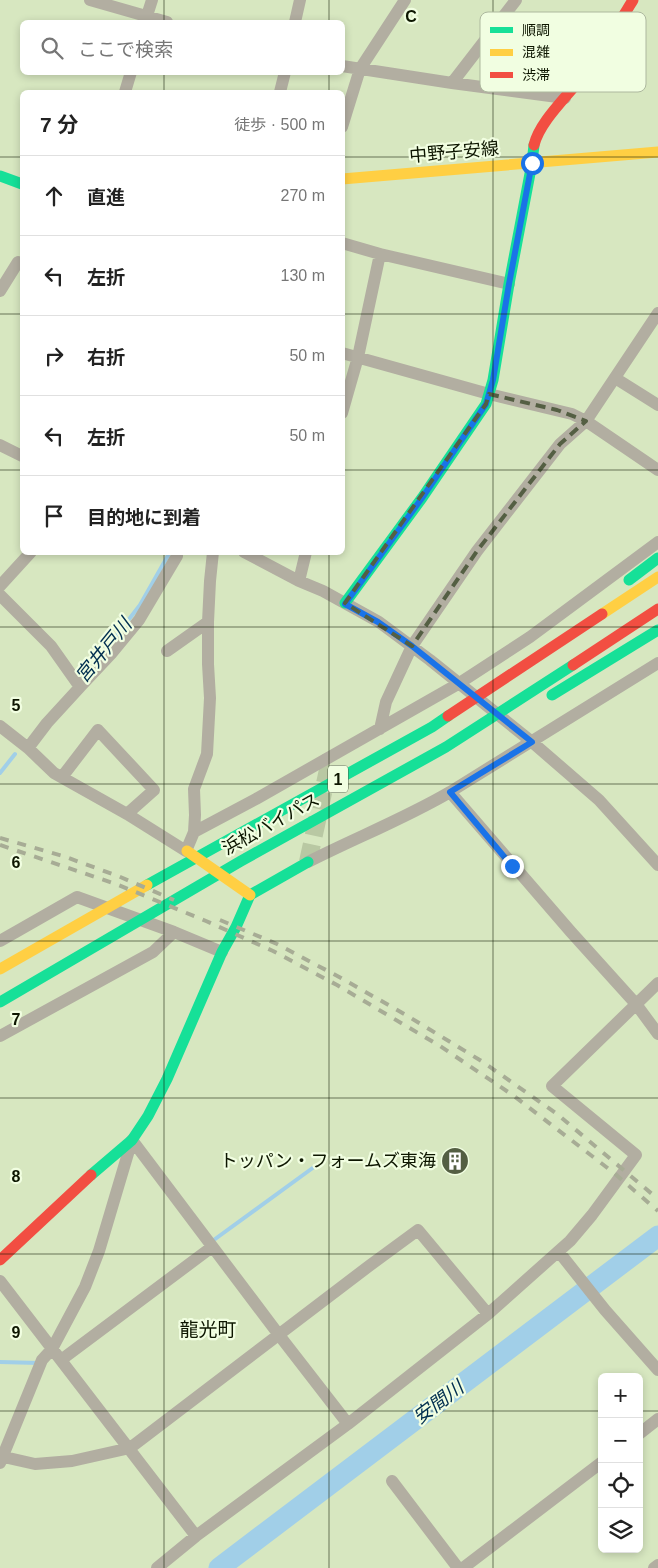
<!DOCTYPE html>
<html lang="ja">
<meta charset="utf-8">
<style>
body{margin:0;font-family:Helvetica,"Noto Sans JP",sans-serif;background:#f2f2f2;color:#222}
.controls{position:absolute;right:15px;bottom:15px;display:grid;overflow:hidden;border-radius:8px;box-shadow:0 2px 8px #0003}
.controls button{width:45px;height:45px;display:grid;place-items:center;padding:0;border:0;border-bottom:1px solid #e0e0e0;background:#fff;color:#222;font:25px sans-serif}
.stop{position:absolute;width:15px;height:15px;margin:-11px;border:4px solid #1a73e8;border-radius:50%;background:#fff}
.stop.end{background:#1a73e8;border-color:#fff;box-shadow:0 1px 5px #0008}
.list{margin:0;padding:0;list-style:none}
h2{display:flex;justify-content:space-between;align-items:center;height:65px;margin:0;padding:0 20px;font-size:21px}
h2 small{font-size:16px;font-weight:400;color:#767676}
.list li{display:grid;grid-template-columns:32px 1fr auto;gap:15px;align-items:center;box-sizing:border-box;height:80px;padding:0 20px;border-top:1px solid #e0e0e0}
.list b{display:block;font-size:19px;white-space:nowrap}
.list em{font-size:16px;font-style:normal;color:#767676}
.icon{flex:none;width:28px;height:28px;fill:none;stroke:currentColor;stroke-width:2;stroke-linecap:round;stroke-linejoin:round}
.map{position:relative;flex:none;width:658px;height:1568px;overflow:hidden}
.search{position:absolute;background:#fff;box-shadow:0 2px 8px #0003;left:20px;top:20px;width:325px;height:55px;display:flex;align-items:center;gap:12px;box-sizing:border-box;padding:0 18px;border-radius:8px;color:#767676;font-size:19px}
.panel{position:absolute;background:#fff;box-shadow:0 2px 8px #0003;left:20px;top:90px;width:325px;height:465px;border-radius:8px}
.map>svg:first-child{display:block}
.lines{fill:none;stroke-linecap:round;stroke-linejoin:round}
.stream{stroke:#a1cfe8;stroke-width:4}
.river{stroke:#a1cfe8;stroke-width:21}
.secondary-tunnel{stroke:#b9c8a3;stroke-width:18;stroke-dasharray:18 9;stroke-linecap:butt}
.street{stroke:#b2aea1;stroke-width:12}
.fast{stroke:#16e098;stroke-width:11}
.slow{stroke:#ffcf43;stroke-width:11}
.jam{stroke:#f24e42;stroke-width:11}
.rail{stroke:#a7ac95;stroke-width:4;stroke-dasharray:9 9;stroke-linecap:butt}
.route{stroke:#1a73e8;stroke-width:6}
.marked{fill:none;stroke:#545f43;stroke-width:4;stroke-dasharray:10 6;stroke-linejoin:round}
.grid{fill:none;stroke:#0d1600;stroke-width:1;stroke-opacity:0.55}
.labels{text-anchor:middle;stroke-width:4.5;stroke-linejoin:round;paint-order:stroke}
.shield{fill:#f1fee1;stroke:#515c44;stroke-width:1}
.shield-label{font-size:16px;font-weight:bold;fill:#0d1600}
.street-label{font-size:18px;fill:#0d1600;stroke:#f1fee1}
.poi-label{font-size:18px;fill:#0d1600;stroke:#f1fee1;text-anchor:end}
.water-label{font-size:19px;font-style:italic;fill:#002e4f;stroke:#f1fee1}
.neighbourhood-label{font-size:19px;fill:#0d1600;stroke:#f1fee1}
.key{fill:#f1fee1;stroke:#adb89e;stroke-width:1}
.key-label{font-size:14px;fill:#0d1600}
.grid-label{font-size:16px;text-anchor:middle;font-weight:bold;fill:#0d1600;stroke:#f1fee1;stroke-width:4.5;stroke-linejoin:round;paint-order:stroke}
</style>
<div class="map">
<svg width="658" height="1568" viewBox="0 0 658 1568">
<rect width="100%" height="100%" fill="#d7e7c0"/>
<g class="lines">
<path class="stream" d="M 99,658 L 140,605 L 170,552
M 0,773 L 15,754
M 211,1242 L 314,1167
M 0,1362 L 39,1363"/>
<path class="river" d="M 219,1568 L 658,1236"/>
<path class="secondary-tunnel" d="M 308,862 L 331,756"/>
<path class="street" d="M 90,0 L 167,22
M 145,22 L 152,0
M 295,22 L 300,0
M 342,66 L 452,83 L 565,98
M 452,83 L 516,0
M 125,92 L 131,72
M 280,92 L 285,72
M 342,127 L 360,69 L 405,0
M 342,243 L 380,254
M 0,291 L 18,262
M 342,353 L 489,394 L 572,414 L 586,421 L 658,470
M 615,378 L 658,405
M 342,413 L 358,357 L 380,254 L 509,284
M 0,445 L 22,456
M 244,552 L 299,581 L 323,591 L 379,622 L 430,660 L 532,742 L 599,800 L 658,865
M 299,581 L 306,552
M 0,586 L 31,552
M 0,595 L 51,646 L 80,687 L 47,723 L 28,748
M 167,651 L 208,622
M 80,687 L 111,654 L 139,620 L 177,556
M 0,726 L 28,748 L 54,773 L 127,814 L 186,851 L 194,832 L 256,799 L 458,684 L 530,637 L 658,542
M 380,729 L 386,702 L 412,646 L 477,551 L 560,444 L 586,421 L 658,313
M 62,777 L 98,730 L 154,790 L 127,814
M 450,792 L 571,932 L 636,1004 L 658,1034
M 194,832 L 195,815 L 194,789 L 207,754 L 210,698 L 208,664 L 208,622 L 210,581 L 213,552
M 308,862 C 355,838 404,819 450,792 L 658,663
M 0,941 L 77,897 L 174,932 L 222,952
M 0,1036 L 153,952 L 174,932
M 132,1140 L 279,1335 L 348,1424
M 559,1252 L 605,1310 L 658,1370
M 0,1281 L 196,1536
M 61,1360 L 212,1247
M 639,1434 L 658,1419
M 0,1456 L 35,1464 L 72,1461 L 130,1448 L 369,1266 L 418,1230 L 488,1314
M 0,1463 L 42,1360 L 52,1349 L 85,1287 L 99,1251 L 132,1140
M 392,1481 L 458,1568
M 157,1568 L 196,1536 L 348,1424 L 488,1314 L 570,1241 L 592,1215 L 636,1155 L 552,1086 L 658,983
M 463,1568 L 602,1462
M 654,1568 L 658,1565"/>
<path class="fast" d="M 0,176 L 22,184
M 629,580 L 658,558
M 345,603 L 422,498 L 486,404 L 493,380 L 509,284 L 532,163 L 534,145
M 552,695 L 658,630
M 147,885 L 432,727 L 448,716
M 0,1002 L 241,861 L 446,747 L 573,665
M 91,1175 L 132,1140 L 148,1116 L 167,1079 L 222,952 L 236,927 L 250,895 L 308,862"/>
<path class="slow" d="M 342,179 L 658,152
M 602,614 L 658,577
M 187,851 L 250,895
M 0,969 L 147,885"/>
<path class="jam" d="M 534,145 C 540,121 567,97 582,77 C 601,53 617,26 633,0
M 573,665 L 658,609
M 448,716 L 602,614
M 0,1260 L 91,1175"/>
<path class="rail" d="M 0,838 L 63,856 L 118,876 L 174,900
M 0,845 L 116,884 L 206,921 L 273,951 L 337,985 L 440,1046 L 514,1096 L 614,1173 L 658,1211
M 220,920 L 277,944 L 341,978 L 406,1015 L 483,1062 L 557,1114 L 658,1199"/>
</g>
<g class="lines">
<path class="route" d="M 512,866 L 450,792 L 532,742 L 412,646 L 378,622 L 345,604 L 422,498 L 486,404 L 493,380 L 509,284 L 532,163"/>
</g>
<path class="marked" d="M 489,394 L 557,410 L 586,421 L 560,444 L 477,551 L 412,646 L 345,603 L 486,404 Z"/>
<path class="grid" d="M 164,0 L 164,22M 329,0 L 329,22M 493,0 L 493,1568M 164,72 L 164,92M 329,72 L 329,92M 0,157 L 22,157M 342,157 L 658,157M 0,314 L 22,314M 342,314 L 658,314M 0,470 L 22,470M 342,470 L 658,470M 164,552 L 164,1568M 329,552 L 329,1568M 0,627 L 658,627M 0,784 L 658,784M 0,941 L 658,941M 0,1098 L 658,1098M 0,1254 L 658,1254M 0,1411 L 602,1411M 639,1411 L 658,1411"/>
<defs>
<g id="building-disc" transform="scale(1.4375)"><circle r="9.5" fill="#545f43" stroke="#f1fee1"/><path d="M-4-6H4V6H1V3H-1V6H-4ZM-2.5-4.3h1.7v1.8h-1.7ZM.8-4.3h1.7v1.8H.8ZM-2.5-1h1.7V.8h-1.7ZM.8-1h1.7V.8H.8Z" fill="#fff"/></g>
</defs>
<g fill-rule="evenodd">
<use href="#building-disc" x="455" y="1161"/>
</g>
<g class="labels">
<rect class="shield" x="328" y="765.5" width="20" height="27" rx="4"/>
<g class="shield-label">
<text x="338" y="785">1</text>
</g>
<g class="street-label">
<text transform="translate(454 152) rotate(-5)" y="6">中野子安線</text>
<text transform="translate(271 824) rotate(-29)" y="6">浜松バイパス</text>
</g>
<g class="poi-label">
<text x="436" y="1167">トッパン・フォームズ東海</text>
</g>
<g class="water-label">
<text transform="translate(103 650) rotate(-51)" y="7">宮井戸川</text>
<text transform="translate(438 1402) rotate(-37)" y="7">安間川</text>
</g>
<g class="neighbourhood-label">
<text x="208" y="1336">龍光町</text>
</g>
</g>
<rect x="480" y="12" width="166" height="80" rx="8" class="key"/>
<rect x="490" y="27" width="23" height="6" fill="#16e098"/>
<rect x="490" y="49" width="23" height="7" fill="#ffcf43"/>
<rect x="490" y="72" width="23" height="6" fill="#f24e42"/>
<g class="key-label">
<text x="522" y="35">順調</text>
<text x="522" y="57">混雑</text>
<text x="522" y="80">渋滞</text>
</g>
<g class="grid-label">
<text x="411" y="22">C</text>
<text x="16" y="711">5</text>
<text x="16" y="868">6</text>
<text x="16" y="1025">7</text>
<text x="16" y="1182">8</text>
<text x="16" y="1338">9</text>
</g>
</svg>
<div class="controls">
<button>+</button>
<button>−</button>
<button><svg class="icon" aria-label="locate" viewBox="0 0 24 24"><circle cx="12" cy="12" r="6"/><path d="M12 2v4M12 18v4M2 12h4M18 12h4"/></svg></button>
<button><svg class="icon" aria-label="layers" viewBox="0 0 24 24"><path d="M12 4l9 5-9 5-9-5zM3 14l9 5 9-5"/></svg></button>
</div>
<div class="stop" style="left:532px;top:163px"></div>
<div class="stop end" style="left:512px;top:866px"></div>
<div class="search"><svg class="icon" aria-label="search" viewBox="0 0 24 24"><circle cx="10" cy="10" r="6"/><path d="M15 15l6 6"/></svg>ここで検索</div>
<section class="panel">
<h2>7 分<small>徒歩 · 500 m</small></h2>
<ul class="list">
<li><svg class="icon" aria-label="ahead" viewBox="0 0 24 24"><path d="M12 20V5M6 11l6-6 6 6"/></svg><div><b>直進</b></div><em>270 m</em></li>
<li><svg class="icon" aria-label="left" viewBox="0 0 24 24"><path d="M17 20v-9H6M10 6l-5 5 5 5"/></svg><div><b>左折</b></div><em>130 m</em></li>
<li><svg class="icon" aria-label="right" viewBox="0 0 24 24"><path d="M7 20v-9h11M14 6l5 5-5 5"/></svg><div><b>右折</b></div><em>50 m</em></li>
<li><svg class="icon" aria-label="left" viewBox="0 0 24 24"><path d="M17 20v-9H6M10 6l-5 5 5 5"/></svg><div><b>左折</b></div><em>50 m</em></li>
<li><svg class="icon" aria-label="arrive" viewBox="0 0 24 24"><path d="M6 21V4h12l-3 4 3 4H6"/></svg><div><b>目的地に到着</b></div></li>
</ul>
</section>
</div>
